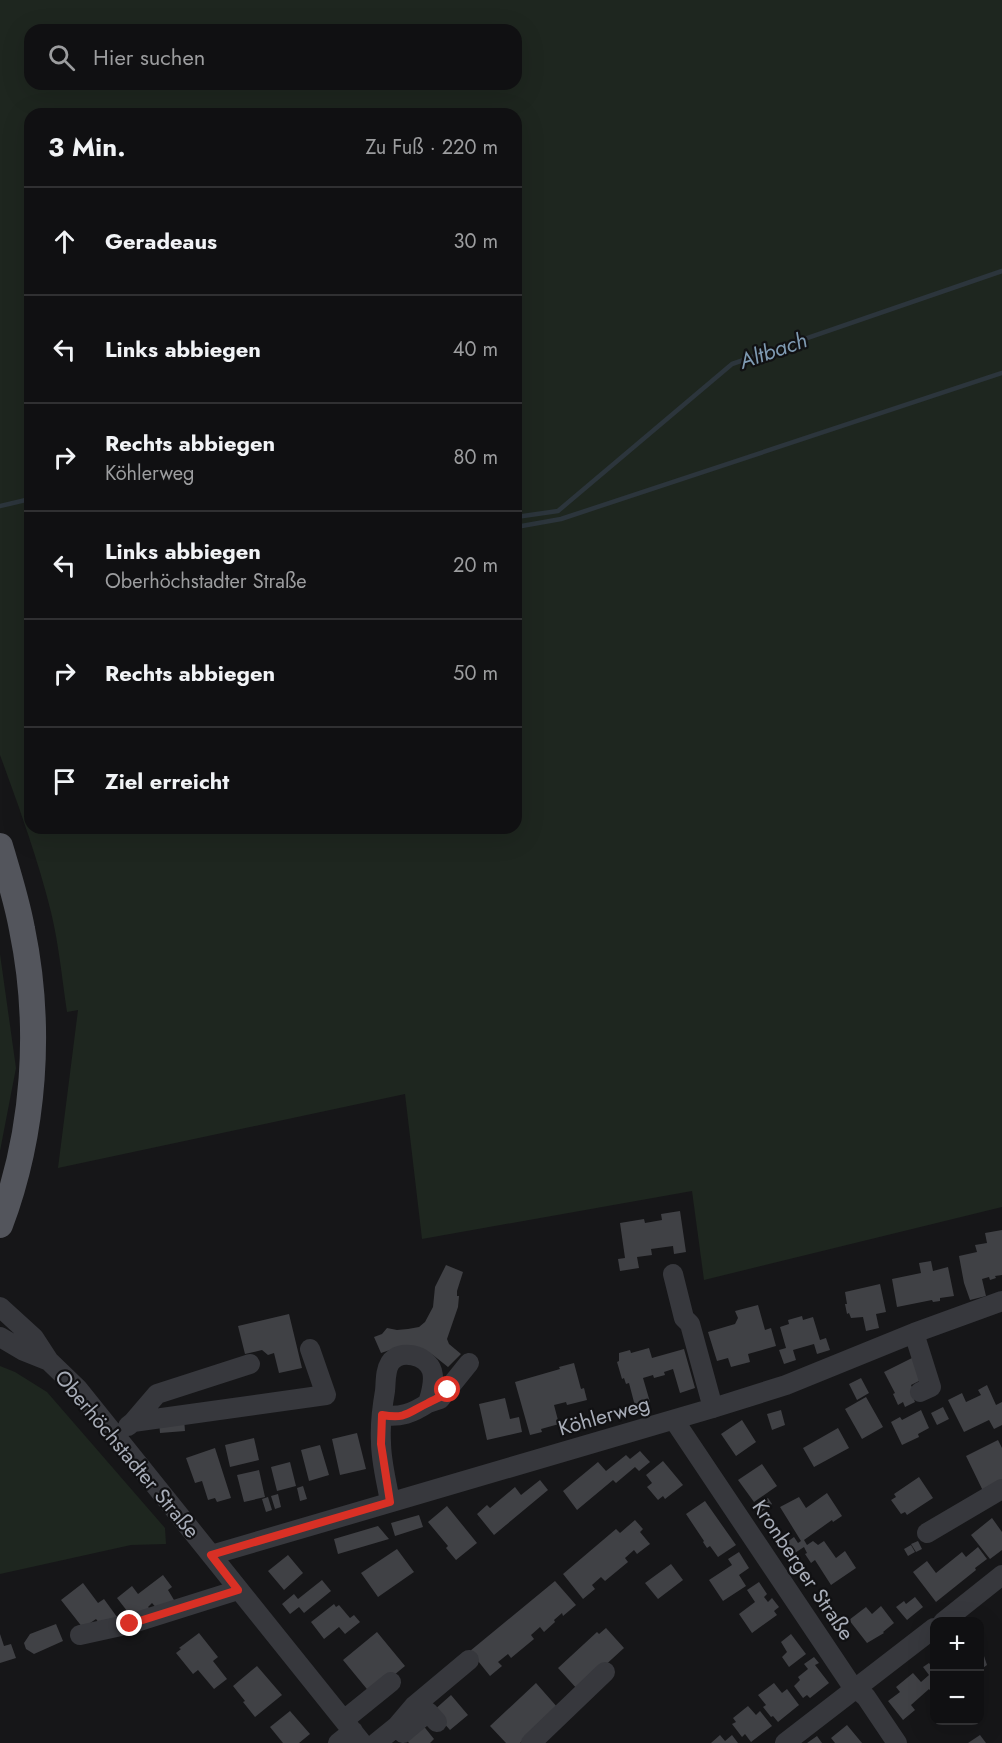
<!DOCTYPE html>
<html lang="de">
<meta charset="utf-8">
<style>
body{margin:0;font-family:Jost,sans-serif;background:#1e1e20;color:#f1f3f6}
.controls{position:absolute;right:18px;bottom:18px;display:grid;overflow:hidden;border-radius:12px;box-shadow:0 6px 24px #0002}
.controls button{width:54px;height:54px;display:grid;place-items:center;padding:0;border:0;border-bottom:2px solid #303032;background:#101012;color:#f1f3f6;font:30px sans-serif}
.stop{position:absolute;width:18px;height:18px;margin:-14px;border:4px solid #d93025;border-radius:50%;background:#fff}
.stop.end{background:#d93025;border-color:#fff;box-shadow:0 2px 6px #0008}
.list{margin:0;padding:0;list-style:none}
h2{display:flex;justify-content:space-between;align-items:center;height:78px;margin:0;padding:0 24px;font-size:26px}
h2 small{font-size:20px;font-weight:400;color:#9c9d9f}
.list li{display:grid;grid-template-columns:39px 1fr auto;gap:18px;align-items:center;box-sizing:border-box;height:108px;padding:0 24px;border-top:2px solid #303032}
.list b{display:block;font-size:22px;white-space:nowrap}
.list p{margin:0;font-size:20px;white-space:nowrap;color:#9c9d9f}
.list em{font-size:20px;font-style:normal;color:#9c9d9f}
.icon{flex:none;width:33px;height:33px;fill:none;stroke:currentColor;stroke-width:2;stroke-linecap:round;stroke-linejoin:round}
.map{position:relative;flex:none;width:1002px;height:1743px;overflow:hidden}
.search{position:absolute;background:#101012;box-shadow:0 6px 24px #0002;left:24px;top:24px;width:498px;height:66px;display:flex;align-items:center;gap:15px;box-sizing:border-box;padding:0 21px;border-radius:18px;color:#9c9d9f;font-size:22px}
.panel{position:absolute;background:#101012;box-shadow:0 6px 24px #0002;left:24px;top:108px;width:498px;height:726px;border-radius:18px}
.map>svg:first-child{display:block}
.green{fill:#1e261f;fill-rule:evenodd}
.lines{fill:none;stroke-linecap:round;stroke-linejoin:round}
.stream{stroke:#2c353c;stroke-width:4.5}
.building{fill:#404145}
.minor{stroke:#37383d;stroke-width:20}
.major{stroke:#53555c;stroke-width:26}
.route{stroke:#d93025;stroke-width:8}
.labels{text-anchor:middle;stroke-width:4.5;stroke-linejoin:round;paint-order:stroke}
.street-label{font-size:21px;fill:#a8adb8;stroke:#111113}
.water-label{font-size:22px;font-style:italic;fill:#7f9bb3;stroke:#111113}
</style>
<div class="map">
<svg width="1002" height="1743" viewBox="0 0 1002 1743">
<rect width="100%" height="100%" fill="#161618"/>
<path class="green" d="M 0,0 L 1002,0 L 1002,1207 L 704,1280 L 692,1191 L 422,1239 L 405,1094 L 58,1168 L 78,1010 L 67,1012 C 62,979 59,945 51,912 C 38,859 19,807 0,755 ZM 30,30 L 516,30 L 516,84 L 30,84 ZM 30,114 L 516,114 L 516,828 L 30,828 Z
M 0,954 L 16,1068 L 0,1151 Z
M 0,1366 L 15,1372 L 47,1392 L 165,1528 L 166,1544 L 131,1545 L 0,1574 Z"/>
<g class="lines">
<path class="stream" d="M 0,506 L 30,499
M 516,517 L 558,511 L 732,364 L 1002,271
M 516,527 L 561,519 L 1002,373"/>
</g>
<path class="building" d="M 680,1211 L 686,1252 L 674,1254 L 673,1246 L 651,1249 L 652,1255 L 637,1257 L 639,1268 L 620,1271 L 618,1259 L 625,1258 L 620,1223 L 644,1219 L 645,1223 L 662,1220 L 661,1214 Z
M 1002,1230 L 1002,1275 L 995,1276 L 996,1278 L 990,1280 L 989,1277 L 982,1279 L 986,1296 L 970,1300 L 964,1283 L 959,1256 L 977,1252 L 975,1245 L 987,1243 L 985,1233 Z
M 931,1261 L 933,1271 L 948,1267 L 954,1296 L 940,1298 L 940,1301 L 933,1302 L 932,1300 L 897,1307 L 892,1279 L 921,1273 L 919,1263 Z
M 446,1265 L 463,1272 L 457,1291 L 457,1296 L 459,1296 L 458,1307 L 447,1339 L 449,1344 L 461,1354 L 448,1367 L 433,1355 L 420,1350 L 390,1350 L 381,1353 L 374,1337 L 382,1334 L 387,1328 L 397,1330 L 408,1329 L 419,1327 L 425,1322 L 433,1307 L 435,1287 Z
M 880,1284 L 886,1312 L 876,1314 L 879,1328 L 866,1331 L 863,1317 L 851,1318 L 849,1313 L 847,1314 L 845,1304 L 847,1304 L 845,1292 Z
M 758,1305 L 765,1330 L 771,1328 L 776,1346 L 748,1354 L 750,1362 L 731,1367 L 728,1358 L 717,1361 L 708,1332 L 735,1324 L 738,1318 L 735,1311 Z
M 289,1314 L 302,1368 L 279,1373 L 274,1353 L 268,1355 L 262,1350 L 245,1354 L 238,1326 Z
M 802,1316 L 803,1320 L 813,1317 L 820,1340 L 826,1338 L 830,1350 L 817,1354 L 814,1344 L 793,1350 L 796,1360 L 784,1364 L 779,1350 L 786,1348 L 780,1327 L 789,1324 L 788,1320 Z
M 649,1348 L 652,1358 L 684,1349 L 695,1388 L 680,1393 L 673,1369 L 664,1372 L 665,1375 L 654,1378 L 653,1375 L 643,1378 L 650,1402 L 635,1406 L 629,1383 L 626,1384 L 624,1378 L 622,1379 L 617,1362 L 619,1361 L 619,1353 L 630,1350 L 631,1353 Z
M 914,1357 L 925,1378 L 911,1385 L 916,1396 L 913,1397 L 915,1402 L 905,1407 L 903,1402 L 898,1405 L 893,1394 L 895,1393 L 884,1372 Z
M 574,1363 L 581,1389 L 584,1388 L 587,1400 L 567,1405 L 566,1402 L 554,1405 L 559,1424 L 541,1429 L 542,1432 L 530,1435 L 515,1382 L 560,1369 L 559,1367 Z
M 861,1378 L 869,1393 L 857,1400 L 849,1384 Z
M 987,1385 L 996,1405 L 1002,1402 L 1002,1425 L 994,1429 L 989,1420 L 964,1432 L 948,1400 L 962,1393 L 966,1402 L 981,1395 L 978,1390 Z
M 866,1397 L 883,1427 L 862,1439 L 845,1409 Z
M 505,1398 L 510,1419 L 519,1417 L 522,1432 L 487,1440 L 479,1404 Z
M 943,1407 L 949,1419 L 937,1425 L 931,1413 Z
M 781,1410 L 785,1425 L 772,1430 L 767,1414 Z
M 921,1410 L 929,1428 L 918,1434 L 919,1437 L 902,1445 L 891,1422 L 900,1417 L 902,1420 Z
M 184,1419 L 185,1431 L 160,1433 L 159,1421 Z
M 742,1420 L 756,1442 L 736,1456 L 721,1434 Z
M 838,1428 L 849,1448 L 814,1467 L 803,1448 Z
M 357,1433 L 366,1469 L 340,1475 L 332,1439 Z
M 254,1438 L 259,1460 L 230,1467 L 225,1445 Z
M 998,1440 L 1002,1448 L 1002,1484 L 984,1493 L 966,1456 Z
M 320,1445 L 329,1475 L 309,1481 L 301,1450 Z
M 215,1448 L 231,1498 L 217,1502 L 215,1498 L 208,1500 L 202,1481 L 195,1483 L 186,1458 Z
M 640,1451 L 650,1462 L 639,1471 L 635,1467 L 616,1483 L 613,1480 L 577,1510 L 563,1491 L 598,1462 L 606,1471 L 626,1455 L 630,1459 Z
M 663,1461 L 683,1485 L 665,1499 L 663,1496 L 658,1500 L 647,1487 L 652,1483 L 646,1475 Z
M 290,1462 L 296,1486 L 277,1491 L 271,1467 Z
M 762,1464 L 777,1486 L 754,1502 L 738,1480 Z
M 259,1470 L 265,1497 L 244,1502 L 237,1475 Z
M 919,1477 L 933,1498 L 907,1515 L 905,1512 L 901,1514 L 891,1500 L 896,1497 L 894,1494 Z
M 540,1480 L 548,1490 L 494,1535 L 477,1514 L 487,1505 L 490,1508 L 515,1487 L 521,1495 Z
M 303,1486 L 307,1499 L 300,1501 L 297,1488 Z
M 827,1493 L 842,1516 L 833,1522 L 832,1520 L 804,1540 L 807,1545 L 813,1541 L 818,1545 L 824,1541 L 836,1558 L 845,1551 L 856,1568 L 831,1585 L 815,1560 L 811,1563 L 805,1554 L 807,1553 L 804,1547 L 790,1556 L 783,1545 L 794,1537 L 798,1543 L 801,1541 L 780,1507 L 799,1497 L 806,1508 Z
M 278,1494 L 281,1507 L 275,1509 L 271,1496 Z
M 268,1497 L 272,1510 L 266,1512 L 262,1499 Z
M 768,1498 L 772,1504 L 761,1512 L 757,1505 Z
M 705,1501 L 736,1545 L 718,1557 L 710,1546 L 707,1548 L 703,1542 L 704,1541 L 686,1514 Z
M 447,1506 L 477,1543 L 456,1560 L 446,1548 L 448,1546 L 428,1522 Z
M 419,1515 L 423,1527 L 395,1536 L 391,1523 Z
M 992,1518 L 1002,1532 L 1002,1550 L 990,1559 L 971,1535 Z
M 635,1520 L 643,1529 L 640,1532 L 650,1544 L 637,1554 L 634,1550 L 625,1558 L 628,1562 L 605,1581 L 601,1577 L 592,1585 L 595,1589 L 583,1599 L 563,1574 L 616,1529 L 620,1533 Z
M 378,1526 L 389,1539 L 338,1554 L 334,1539 Z
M 918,1541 L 922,1549 L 916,1552 L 911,1544 Z
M 911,1545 L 915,1552 L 908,1556 L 904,1549 Z
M 978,1547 L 987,1559 L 975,1568 L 976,1570 L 936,1602 L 913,1572 L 927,1561 L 936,1573 L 962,1552 L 966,1557 Z
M 397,1549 L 414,1572 L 378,1597 L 361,1573 Z
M 739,1552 L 749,1568 L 739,1575 L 746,1586 L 723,1601 L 709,1580 L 732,1565 L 728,1559 Z
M 288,1555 L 303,1573 L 284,1590 L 268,1571 Z
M 671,1564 L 683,1580 L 658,1599 L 645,1583 Z
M 163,1575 L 172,1587 L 168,1590 L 174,1600 L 159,1611 L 152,1603 L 148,1607 L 149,1608 L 134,1620 L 117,1598 L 132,1586 L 138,1594 Z
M 322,1580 L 331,1591 L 304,1613 L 299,1607 L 290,1614 L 282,1604 L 294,1594 L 298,1599 Z
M 555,1581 L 576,1605 L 563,1616 L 562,1613 L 554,1620 L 555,1622 L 544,1632 L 540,1627 L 531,1635 L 534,1639 L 511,1658 L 508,1654 L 498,1662 L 502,1666 L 490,1676 L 470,1651 Z
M 759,1582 L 767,1594 L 764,1597 L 768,1602 L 772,1598 L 779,1607 L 774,1611 L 777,1615 L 752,1633 L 739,1614 L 755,1602 L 747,1590 Z
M 83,1583 L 98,1603 L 104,1599 L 117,1617 L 103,1628 L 96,1619 L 83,1628 L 61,1600 Z
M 915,1597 L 923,1607 L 907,1620 L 896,1607 L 904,1601 L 906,1604 Z
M 334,1604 L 336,1607 L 339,1605 L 350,1618 L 354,1615 L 360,1622 L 345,1634 L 339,1627 L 324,1639 L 311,1622 Z
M 881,1606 L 894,1623 L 883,1632 L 884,1633 L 867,1643 L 849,1620 L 866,1607 L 872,1614 Z
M 56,1624 L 63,1641 L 34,1654 L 26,1649 L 24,1643 L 30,1634 Z
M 606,1628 L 624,1648 L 578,1690 L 558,1668 L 597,1632 L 599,1634 Z
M 377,1632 L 405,1666 L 371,1694 L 343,1660 Z
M 199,1633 L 218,1657 L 213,1661 L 227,1679 L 214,1689 L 198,1670 L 193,1674 L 176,1653 L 181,1649 L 179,1648 Z
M 0,1634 L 4,1646 L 11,1644 L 16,1658 L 0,1663 Z
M 791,1634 L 806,1654 L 789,1667 L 782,1657 L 787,1652 L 781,1642 Z
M 980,1654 L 984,1656 L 987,1665 L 980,1670 Z
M 814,1657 L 819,1663 L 815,1665 L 829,1683 L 810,1698 L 807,1695 L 803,1698 L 794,1686 L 800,1680 L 798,1677 L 808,1669 L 804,1664 Z
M 929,1663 L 934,1670 L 934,1695 L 929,1689 L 911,1705 L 915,1710 L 903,1720 L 888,1701 L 900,1692 L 896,1687 L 913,1673 L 921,1682 L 929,1675 L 923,1667 Z
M 257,1666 L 282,1695 L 255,1717 L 243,1702 L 245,1701 L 233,1686 Z
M 536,1683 L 558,1708 L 520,1743 L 506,1743 L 490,1726 Z
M 774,1683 L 782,1693 L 787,1689 L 799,1705 L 778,1722 L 773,1716 L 771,1717 L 763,1707 L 766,1705 L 758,1695 Z
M 451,1695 L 468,1715 L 450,1730 L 433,1711 Z
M 748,1706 L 756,1715 L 760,1711 L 772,1726 L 751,1742 L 745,1734 L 742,1737 L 732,1724 L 736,1722 L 733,1718 Z
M 290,1711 L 310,1734 L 299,1743 L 283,1743 L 270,1727 Z
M 422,1724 L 434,1739 L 430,1743 L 409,1743 L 405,1738 Z
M 847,1725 L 862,1743 L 835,1743 L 831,1738 Z
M 720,1735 L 725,1741 L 732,1735 L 738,1743 L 711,1743 Z
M 980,1735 L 986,1743 L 968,1743 Z
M 817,1736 L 822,1743 L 807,1743 Z"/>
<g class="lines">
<path class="minor" d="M 673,1274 L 684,1318 L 690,1324 L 713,1408
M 0,1307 L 34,1338 L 49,1361 L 78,1389 L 362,1743
M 914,1333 L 931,1387 L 920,1392
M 0,1337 L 24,1351 L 49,1361
M 428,1403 L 440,1399 L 469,1363
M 382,1415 C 400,1418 413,1413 428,1403 C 431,1393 435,1382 432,1371 C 427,1355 400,1348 390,1363 C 385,1371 386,1382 385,1391 C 382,1408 380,1425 381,1442 C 381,1462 387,1483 390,1502
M 674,1420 L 850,1683 L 866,1697 L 897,1743
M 133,1422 L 326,1395 L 310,1349
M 128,1426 L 133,1422 L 157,1394 L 250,1364
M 927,1533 L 1002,1489
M 211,1555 L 713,1408 L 786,1385 L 914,1333 L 1002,1301
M 943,1622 L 1002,1575
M 80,1635 L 130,1624 L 238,1590
M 344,1720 L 391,1682
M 403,1733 L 428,1712 L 437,1722
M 338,1743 L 353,1731
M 376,1743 L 397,1726 L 414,1706 L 469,1660
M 531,1743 L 605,1672
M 785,1743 L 934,1628"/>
<path class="major" d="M 0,846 C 8,873 17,901 22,929 C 42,1026 35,1132 0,1225"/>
</g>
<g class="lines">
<path class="route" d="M 130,1624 L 238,1590 L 211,1555 L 390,1502 L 381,1444 L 382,1415 C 407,1419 407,1413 428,1403 C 437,1398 440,1399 448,1390"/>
</g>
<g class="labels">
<g class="street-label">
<text transform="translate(604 1416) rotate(-16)" y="7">Köhlerweg</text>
<text transform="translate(127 1454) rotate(50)" y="7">Oberhöchstadter Straße</text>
<text transform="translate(803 1570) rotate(56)" y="7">Kronberger Straße</text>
</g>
<g class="water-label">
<text transform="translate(773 350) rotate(-19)" y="8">Altbach</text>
</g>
</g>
</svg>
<div class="controls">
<button>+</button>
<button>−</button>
</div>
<div class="stop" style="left:448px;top:1390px"></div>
<div class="stop end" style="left:130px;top:1624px"></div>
<div class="search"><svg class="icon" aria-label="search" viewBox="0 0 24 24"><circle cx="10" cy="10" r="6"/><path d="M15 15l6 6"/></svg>Hier suchen</div>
<section class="panel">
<h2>3 Min.<small>Zu Fuß · 220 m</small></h2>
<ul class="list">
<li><svg class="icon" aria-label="ahead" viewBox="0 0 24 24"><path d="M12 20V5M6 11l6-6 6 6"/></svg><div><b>Geradeaus</b></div><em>30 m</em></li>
<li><svg class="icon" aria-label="left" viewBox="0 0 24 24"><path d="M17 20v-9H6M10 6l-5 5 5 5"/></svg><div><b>Links abbiegen</b></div><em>40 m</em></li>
<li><svg class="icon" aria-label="right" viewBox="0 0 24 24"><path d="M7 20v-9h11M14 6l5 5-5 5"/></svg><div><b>Rechts abbiegen</b><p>Köhlerweg</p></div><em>80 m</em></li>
<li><svg class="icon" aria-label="left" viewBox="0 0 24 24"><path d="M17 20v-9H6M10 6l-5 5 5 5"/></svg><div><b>Links abbiegen</b><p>Oberhöchstadter Straße</p></div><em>20 m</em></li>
<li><svg class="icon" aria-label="right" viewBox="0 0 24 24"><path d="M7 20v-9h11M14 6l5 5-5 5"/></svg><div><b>Rechts abbiegen</b></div><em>50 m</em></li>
<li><svg class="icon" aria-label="arrive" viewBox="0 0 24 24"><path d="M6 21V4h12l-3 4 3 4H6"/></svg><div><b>Ziel erreicht</b></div></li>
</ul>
</section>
</div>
